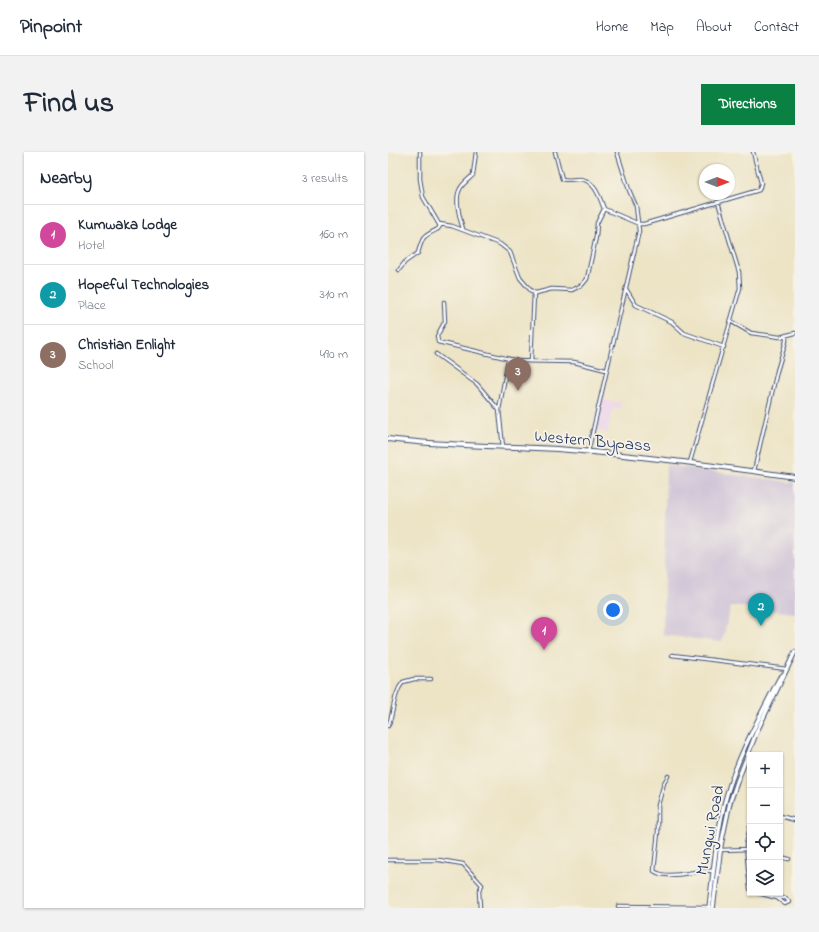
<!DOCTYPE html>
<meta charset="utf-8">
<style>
body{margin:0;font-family:"Indie Flower",sans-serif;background:#f2f2f3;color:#1f2937}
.controls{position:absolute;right:12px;bottom:12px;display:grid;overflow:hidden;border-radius:0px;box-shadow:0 1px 3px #0004}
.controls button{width:36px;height:36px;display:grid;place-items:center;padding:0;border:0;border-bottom:1px solid #e0e1e3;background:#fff;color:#1f2937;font:20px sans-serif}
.compass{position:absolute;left:311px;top:12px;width:36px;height:36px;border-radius:50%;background:#fff;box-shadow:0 1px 3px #0004;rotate:90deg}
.you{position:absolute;left:225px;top:458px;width:14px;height:14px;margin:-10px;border:3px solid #fff;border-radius:50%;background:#1a73e8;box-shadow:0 0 0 6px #1a73e833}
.badge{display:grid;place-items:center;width:26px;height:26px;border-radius:50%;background:#0b8043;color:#fff;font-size:13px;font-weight:700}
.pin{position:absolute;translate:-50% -33px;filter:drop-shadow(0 1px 2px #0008)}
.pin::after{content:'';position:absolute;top:21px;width:14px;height:12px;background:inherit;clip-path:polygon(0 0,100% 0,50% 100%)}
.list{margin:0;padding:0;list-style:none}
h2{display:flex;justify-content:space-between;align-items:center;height:52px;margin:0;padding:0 16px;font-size:17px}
h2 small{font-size:13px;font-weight:400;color:#747a83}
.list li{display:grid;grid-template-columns:26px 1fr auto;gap:12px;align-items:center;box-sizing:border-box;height:60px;padding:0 16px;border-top:1px solid #e0e1e3}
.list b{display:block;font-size:15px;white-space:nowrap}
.list p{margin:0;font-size:13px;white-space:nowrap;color:#747a83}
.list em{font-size:13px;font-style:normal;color:#747a83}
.icon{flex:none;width:22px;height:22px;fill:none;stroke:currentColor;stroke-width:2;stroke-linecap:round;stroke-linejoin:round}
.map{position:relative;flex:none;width:407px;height:756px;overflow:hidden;border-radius:0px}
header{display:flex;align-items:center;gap:24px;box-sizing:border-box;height:56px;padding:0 20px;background:#fff;border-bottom:1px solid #e0e1e3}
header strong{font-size:19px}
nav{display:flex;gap:22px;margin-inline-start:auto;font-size:14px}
.intro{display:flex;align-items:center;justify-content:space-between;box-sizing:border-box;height:96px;padding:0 24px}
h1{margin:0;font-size:28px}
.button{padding:10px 18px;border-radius:0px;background:#0b8043;color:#fff;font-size:14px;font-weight:700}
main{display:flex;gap:24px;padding:0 24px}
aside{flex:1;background:#fff;border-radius:0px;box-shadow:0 1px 3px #0004}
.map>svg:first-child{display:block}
.built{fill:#ebd1eb}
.industrial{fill:#cbbfd5}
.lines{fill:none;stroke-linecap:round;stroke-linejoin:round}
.minor-casing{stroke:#3a4a6e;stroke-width:4.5}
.secondary-casing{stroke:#3a4a6e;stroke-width:5.5}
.primary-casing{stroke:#3a4a6e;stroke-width:6}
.minor{stroke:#fff;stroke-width:2.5}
.secondary{stroke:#fff;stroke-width:3.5}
.primary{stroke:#fff;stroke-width:4}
.labels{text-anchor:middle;stroke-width:3.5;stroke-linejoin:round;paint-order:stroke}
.street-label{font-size:17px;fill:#1b2f5e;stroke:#f7f3e8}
</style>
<header>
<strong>Pinpoint</strong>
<nav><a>Home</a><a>Map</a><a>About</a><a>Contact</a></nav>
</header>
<div class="intro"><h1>Find us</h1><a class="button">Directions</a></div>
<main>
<aside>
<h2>Nearby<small>3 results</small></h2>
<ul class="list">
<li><span class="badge" style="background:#d1479c">1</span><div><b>Kumwaka Lodge</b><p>Hotel</p></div><em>160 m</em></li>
<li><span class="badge" style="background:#0f9aa8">2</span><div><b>Hopeful Technologies</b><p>Place</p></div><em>310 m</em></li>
<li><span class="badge" style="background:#8d6e63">3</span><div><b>Christian Enlight</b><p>School</p></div><em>490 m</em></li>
</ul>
</aside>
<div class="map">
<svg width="407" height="756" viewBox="0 0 407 756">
<rect width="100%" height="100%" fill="#f7f3e8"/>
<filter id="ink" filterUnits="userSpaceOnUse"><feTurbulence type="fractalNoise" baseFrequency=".025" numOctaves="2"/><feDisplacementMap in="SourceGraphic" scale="8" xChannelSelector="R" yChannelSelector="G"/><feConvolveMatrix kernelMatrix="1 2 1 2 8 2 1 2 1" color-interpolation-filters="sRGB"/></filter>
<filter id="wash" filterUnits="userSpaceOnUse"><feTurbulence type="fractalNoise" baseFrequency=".012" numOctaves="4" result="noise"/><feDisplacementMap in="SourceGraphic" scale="16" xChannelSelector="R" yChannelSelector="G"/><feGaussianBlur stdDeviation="0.9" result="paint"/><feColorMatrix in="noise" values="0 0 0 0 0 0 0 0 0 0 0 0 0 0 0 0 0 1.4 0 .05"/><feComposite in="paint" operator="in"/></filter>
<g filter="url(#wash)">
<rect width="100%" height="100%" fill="#ede4c6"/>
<path class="built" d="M 213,247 L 233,251 L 232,257 L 225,256 L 219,281 L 207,278 Z"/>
<path class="industrial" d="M 278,313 L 407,331 L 407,461 L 343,454 L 334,490 L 275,483 Z"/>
</g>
<g filter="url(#ink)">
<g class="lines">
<g class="minor-casing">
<path id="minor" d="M 167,0 L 174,27 C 180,29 185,27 190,27 C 206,26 212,46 216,57 L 251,72 L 256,72 L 371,38 L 373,31 L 365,0
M 51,72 L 64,74 L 112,92 L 122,100 L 132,126 L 144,140 L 148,141 L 164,137 L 184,138 L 194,133 L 199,127 L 208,85 L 209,71 L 216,57
M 75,77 C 72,67 66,47 72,37 C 74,32 81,27 85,23 L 88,0
M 11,118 L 17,110 L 30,101 C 35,84 34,85 50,77 L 52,74 L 35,45 L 32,27 L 32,0
M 238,137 L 248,153 L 284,170 L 296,181 L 336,195
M 56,150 L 57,169 L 49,184 L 50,190 L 130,209 L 186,210 L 218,218
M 344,170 L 363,181 L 392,185 L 407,181
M 48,202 L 89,232 L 111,258 L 115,295
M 143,209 L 146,141
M 111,258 L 120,208
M 200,300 L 251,79 L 248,54 L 241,38 L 229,0
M 302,310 L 352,136 L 351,120 L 330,50
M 366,319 L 389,219 L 398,189 L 398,183
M 284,503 L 399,517
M 0,574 C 6,561 5,542 15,530 L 26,527 L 43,527
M 280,624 L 276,631 L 270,653 L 270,680 L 266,719 C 280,729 309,717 325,719
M 392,664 L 407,668
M 362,675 L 358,693 L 362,737
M 333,698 L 362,697
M 392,705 L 401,707
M 0,708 L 51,708 L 75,712 L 94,733 L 91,739 L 92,756
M 370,741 L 389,746 L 398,746 L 401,750 L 397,752 L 389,746
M 230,754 L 321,755"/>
</g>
<g class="secondary-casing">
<path id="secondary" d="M 321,756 C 325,722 328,687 336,653 C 347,609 370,568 391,527 L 396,522
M 325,756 L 333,693 L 342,650 L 349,630 L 369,579 L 407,500"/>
</g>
<g class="primary-casing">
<path id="primary" d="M 0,287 C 56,294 113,294 169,297 C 249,303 328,314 407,325"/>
</g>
<use href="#minor" class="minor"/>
<use href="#secondary" class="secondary"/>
<use href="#primary" class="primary"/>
</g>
</g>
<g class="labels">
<g class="street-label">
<text transform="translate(205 288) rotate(5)" y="6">Western Bypass</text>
<text transform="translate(321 678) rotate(-79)" y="6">Mungwi Road</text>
</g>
</g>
</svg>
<div class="controls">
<button>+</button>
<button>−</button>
<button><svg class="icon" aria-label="locate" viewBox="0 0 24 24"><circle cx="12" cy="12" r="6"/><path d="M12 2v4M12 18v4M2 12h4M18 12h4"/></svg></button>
<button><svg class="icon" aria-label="layers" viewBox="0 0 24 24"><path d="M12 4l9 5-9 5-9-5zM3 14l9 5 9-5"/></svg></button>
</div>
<svg class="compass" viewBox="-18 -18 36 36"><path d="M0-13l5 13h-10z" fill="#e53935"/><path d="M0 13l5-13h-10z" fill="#747a83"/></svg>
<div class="you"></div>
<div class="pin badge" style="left:156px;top:498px;background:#d1479c">1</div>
<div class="pin badge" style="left:373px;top:474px;background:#0f9aa8">2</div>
<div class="pin badge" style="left:130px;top:239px;background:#8d6e63">3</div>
</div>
</main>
